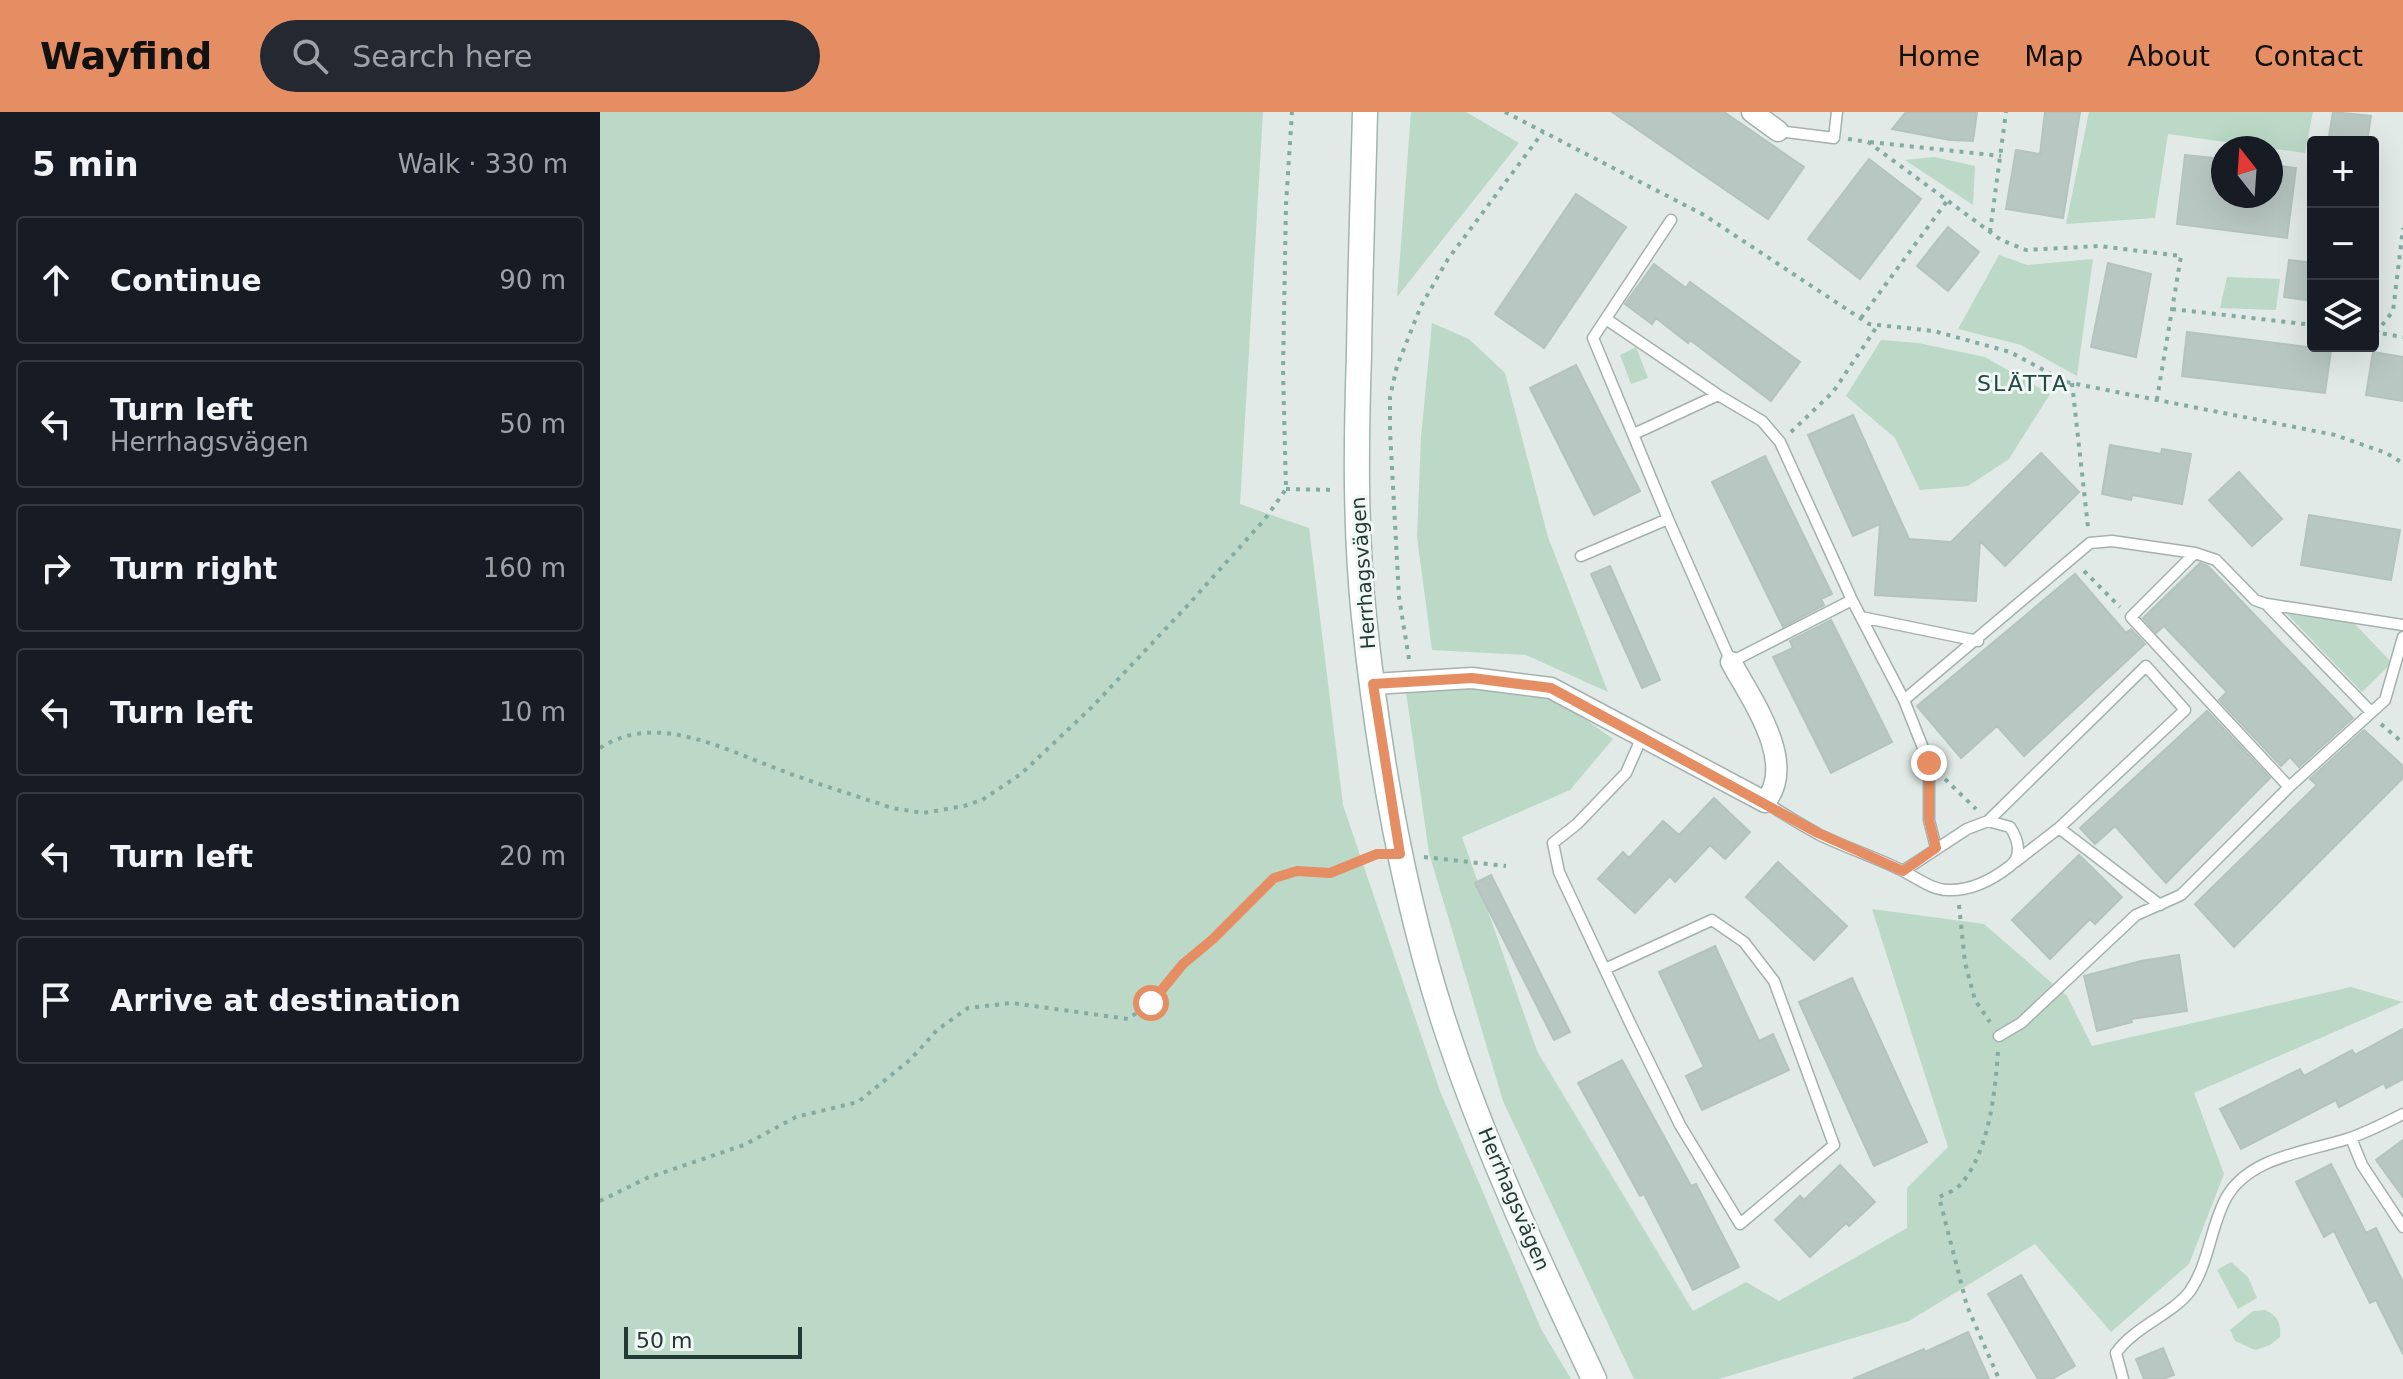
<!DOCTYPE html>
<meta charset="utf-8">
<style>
body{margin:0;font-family:"DejaVu Sans",sans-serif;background:#242831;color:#f1f3f6}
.controls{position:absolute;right:24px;top:24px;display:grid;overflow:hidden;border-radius:8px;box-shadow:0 8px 32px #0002}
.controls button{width:72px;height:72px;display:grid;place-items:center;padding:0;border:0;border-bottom:2px solid #363941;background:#171b24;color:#f1f3f6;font:40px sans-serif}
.compass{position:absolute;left:1611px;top:24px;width:72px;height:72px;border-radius:50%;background:#171b24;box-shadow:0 8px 32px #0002;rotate:343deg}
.scale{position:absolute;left:24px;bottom:20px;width:178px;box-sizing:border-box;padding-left:8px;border:4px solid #233935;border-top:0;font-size:22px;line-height:28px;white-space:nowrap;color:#233935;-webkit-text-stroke:6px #f1f7f4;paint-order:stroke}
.stop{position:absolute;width:24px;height:24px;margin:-18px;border:6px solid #e58e64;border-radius:50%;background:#fff}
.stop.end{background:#e58e64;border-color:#fff;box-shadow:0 2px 8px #0008}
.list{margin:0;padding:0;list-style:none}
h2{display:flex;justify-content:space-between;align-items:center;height:104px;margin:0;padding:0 32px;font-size:34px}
h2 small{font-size:26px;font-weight:400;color:#9ea1a6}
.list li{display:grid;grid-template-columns:52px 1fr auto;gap:24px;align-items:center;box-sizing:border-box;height:128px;margin:0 16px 16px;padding:0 16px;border:2px solid #363941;border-radius:8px}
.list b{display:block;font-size:30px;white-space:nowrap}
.list p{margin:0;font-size:26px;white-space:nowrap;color:#9ea1a6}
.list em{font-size:26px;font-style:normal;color:#9ea1a6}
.icon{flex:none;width:44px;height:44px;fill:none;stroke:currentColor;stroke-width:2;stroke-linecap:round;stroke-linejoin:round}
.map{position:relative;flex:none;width:1803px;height:1267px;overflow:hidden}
header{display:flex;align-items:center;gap:48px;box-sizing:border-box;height:112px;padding:0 40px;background:#e58e64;color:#111}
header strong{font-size:38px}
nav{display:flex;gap:44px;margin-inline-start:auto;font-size:28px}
.search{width:560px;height:72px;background:#242831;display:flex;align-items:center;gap:20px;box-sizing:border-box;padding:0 28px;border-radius:44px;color:#9ea1a6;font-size:30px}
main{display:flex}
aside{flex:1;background:#171b24}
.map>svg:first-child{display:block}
.green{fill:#bbd9c6}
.building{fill:#b9c7c3;stroke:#b4c3be;stroke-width:2}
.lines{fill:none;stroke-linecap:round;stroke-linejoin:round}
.lane-casing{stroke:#a4b1ae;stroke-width:13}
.street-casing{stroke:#a4b1ae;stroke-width:23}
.secondary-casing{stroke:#a1b5af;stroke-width:27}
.path{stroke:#84aba2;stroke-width:4;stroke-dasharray:4 6;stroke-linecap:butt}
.lane{stroke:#fff;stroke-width:10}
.street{stroke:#fff;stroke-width:20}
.secondary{stroke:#fff;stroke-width:24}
.route{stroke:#e58e64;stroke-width:10}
.labels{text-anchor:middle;stroke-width:6;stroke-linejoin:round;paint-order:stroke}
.street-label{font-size:20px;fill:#233935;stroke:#f1f7f4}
.neighbourhood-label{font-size:22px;letter-spacing:2px;fill:#214942;stroke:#f1f7f4}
</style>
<header>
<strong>Wayfind</strong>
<div class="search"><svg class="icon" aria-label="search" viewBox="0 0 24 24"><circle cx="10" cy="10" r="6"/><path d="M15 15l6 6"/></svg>Search here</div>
<nav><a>Home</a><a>Map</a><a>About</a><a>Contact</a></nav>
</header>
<main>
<aside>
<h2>5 min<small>Walk · 330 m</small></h2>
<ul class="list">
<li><svg class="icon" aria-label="ahead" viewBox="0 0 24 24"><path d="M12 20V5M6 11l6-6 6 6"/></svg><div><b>Continue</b></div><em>90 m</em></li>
<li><svg class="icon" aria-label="left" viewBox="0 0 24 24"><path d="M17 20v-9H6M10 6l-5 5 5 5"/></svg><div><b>Turn left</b><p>Herrhagsvägen</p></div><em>50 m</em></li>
<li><svg class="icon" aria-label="right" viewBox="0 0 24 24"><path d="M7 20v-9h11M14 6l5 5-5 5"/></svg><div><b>Turn right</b></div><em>160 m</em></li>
<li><svg class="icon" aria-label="left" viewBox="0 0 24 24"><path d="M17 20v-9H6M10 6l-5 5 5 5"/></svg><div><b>Turn left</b></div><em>10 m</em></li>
<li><svg class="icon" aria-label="left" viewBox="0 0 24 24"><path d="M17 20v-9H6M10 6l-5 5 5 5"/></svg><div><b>Turn left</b></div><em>20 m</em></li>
<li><svg class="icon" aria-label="arrive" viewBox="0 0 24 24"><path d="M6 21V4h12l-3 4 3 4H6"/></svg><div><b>Arrive at destination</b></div></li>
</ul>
</aside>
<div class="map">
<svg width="1803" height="1267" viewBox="0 0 1803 1267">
<rect width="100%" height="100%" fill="#e1eae7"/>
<path class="green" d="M 0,0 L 663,0 L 640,392 L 709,416 L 743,693 L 840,979 L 941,1217 L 971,1267 L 0,1267 Z
M 811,0 L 866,0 L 919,31 L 797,185 Z
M 1489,0 L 1713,0 L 1705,41 L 1568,22 L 1555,106 L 1466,112 Z
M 1334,45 L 1375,54 L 1373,93 L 1305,48 Z
M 1399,143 L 1427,153 L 1493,147 L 1477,264 L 1421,233 L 1358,217 Z
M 1627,165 L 1680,167 L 1676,198 L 1620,196 Z
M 832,211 L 869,227 L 905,261 L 948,425 L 1008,580 L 926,543 L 832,538 L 817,425 L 821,325 Z
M 1281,228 L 1318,231 L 1385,245 L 1450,282 L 1409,347 L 1368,374 L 1320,378 L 1295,326 L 1246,284 Z
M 1036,235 L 1048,266 L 1031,272 L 1020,243 Z
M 1687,502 L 1754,511 L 1792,551 L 1762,580 Z
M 906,574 L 964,592 L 1013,627 L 970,678 L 862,725 L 937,939 L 1093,1199 L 1146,1170 L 1179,1189 L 1307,1116 L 1307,1076 L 1348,1035 L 1272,797 L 1384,812 L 1467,884 L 1492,934 L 1751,875 L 1803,890 L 1594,981 L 1624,1062 L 1589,1152 L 1511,1220 L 1435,1132 L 1309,1209 L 1119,1267 L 1034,1267 L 903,989 L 829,741 L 806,580 Z
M 1631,1150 L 1648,1165 L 1657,1186 L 1638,1197 L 1617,1158 Z
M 1665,1198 C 1678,1204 1681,1211 1680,1225 L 1670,1233 L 1655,1238 L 1635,1229 L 1630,1218 L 1653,1199 Z"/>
<path class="building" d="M 1012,0 L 1124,0 L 1204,55 L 1168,107 Z
M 1306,0 L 1377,0 L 1373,29 L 1350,28 L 1292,17 Z
M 1445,0 L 1480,0 L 1463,106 L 1406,97 L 1416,38 L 1440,42 Z
M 1733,0 L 1771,4 L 1767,30 L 1728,30 Z
M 1585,43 L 1623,47 L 1623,84 L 1671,84 L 1671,53 L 1696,56 L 1687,126 L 1577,112 Z
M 1269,47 L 1321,87 L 1260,167 L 1208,127 Z
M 976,82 L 1026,115 L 944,236 L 895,202 Z
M 1348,115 L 1379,140 L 1348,179 L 1317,154 Z
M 1689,148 L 1713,151 L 1713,189 L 1684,185 Z
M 1508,151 L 1551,162 L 1536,245 L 1491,235 Z
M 1054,152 L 1086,176 L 1090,170 L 1200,250 L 1171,289 L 1090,228 L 1088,231 L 1056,206 L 1052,212 L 1025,192 Z
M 1587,220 L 1731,238 L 1725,281 L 1582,264 Z
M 1773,240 L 1803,245 L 1803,289 L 1766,283 Z
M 976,253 L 1040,379 L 994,403 L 930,276 Z
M 1253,303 L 1309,427 L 1351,430 L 1441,341 L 1479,380 L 1405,454 L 1380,429 L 1376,489 L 1275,483 L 1280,412 L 1253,424 L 1208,323 Z
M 1510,333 L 1561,342 L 1562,337 L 1591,342 L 1582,392 L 1532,383 L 1531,388 L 1502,382 Z
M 1165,344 L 1232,482 L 1221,487 L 1224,493 L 1183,515 L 1112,370 Z
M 1639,360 L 1682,407 L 1652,434 L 1609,388 Z
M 1709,403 L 1800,418 L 1791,468 L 1701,453 Z
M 1600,451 L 1608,454 L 1753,606 L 1699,655 L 1690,645 L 1681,654 L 1619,588 L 1627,580 L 1564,514 L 1556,521 L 1543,506 Z
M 1010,454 L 1060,568 L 1042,576 L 991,462 Z
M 1475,462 L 1526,521 L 1531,517 L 1545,532 L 1424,644 L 1397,614 L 1361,646 L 1317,594 Z
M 1231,508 L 1292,630 L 1231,661 L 1173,545 L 1193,536 L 1190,529 Z
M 1607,599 L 1670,666 L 1566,771 L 1515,714 L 1495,732 L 1480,716 Z
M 1764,618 L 1803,654 L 1803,666 L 1634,835 L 1595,792 L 1717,673 L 1710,667 Z
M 1114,686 L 1150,720 L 1125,747 L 1110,733 L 1075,770 L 1070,764 L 1035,801 L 998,767 L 1023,740 L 1029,746 L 1063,709 L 1079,723 Z
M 1479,743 L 1522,785 L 1495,812 L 1490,807 L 1450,847 L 1412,808 Z
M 1178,750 L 1247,814 L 1214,848 L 1146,785 Z
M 891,763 L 970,920 L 954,928 L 875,771 Z
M 1115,834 L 1159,929 L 1173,922 L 1189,958 L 1102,998 L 1086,964 L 1104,955 L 1059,860 Z
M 1579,843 L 1587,899 L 1531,907 L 1532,910 L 1497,919 L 1484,864 L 1541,849 Z
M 1252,866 L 1327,1030 L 1274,1054 L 1199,890 Z
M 1803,917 L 1803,967 L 1786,976 L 1784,971 L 1739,995 L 1736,988 L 1641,1037 L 1620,997 L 1700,957 L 1704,964 L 1752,938 L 1755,943 Z
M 1022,948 L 1091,1074 L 1096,1072 L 1139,1155 L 1093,1178 L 1044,1082 L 1040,1084 L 978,971 Z
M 1803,1028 L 1803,1085 L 1776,1048 Z
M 1731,1052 L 1766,1121 L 1776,1116 L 1803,1170 L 1803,1242 L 1776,1188 L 1770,1191 L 1734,1119 L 1724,1125 L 1696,1070 Z
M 1240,1053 L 1275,1090 L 1249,1114 L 1246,1111 L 1210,1145 L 1175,1108 L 1200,1084 L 1204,1088 Z
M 1421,1163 L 1475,1254 L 1452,1267 L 1438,1267 L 1388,1182 Z
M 1368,1220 L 1389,1267 L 1253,1267 L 1324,1237 L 1325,1240 Z
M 1563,1236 L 1574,1263 L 1563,1267 L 1544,1267 L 1536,1247 Z"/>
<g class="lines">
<g class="lane-casing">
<path id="lane" d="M 1178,19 L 1234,26 L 1237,0
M 1006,207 L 1118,283 L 1162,309 L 1180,330 L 1252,488 L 1304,588 L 1329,651 L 1329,708 L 1336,736
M 1034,322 L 1118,283
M 1068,407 L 993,226 L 1071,108
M 1595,441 L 1531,505 L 1689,675
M 981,444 L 1068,407 L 1131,550 L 1252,488
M 1667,492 L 1803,513
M 1261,505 L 1378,529
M 1304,588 L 1490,431 L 1512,429 L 1595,441 L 1616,448 L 1655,488 L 1666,492 L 1771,600
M 1165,690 C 1182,701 1200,712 1218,722 C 1246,736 1276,745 1303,759 C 1317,766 1332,778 1348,778 C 1372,779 1392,768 1410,754 C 1423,744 1418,727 1410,715 L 1388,709 L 1367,717 L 1303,759
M 1388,709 L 1546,554 L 1585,598 L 1459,716 L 1415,750
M 1459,716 L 1560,793
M 1005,857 L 1112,808 L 1144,830 L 1174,869 L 1234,1033 L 1140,1112 L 1080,1013 L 1031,913 L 959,760 L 953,731 L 977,712 L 1026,661 L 1042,625
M 1399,924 L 1421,911 L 1536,803 L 1581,783 L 1689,675 L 1785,588 L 1803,525
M 1751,1026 L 1762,1053 L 1803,1115
M 1523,1267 L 1516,1241 C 1535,1214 1573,1202 1590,1179 C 1609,1151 1610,1117 1625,1088 C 1647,1045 1706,1040 1747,1027 C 1766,1021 1785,1011 1803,1002"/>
</g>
<g class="street-casing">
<path id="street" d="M 1152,0 L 1178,19
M 773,572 L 872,566 L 951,576 L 1165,690 C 1198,651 1151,587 1131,550"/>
</g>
<g class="secondary-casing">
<path id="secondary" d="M 765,0 C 763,81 760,162 759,243 C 756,330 755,418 764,505 C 778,639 801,775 842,904 C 882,1029 938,1148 994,1267"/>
</g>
<path class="path" d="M 905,0 L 1104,103 L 1269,212 L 1334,219 L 1410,240 L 1466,270 L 1735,323 L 1786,341 L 1803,351
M 1248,27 L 1268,30 L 1401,128 L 1426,138 L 1499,134 L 1581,144 L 1557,287
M 1270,30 L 1401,44
M 1390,120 L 1406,0
M 1572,197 L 1713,213
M 1261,206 L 1347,89
M 1773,220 L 1803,225
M 1776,221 L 1793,199 L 1803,116
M 1472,271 L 1488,415
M 1191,320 L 1233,280 L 1278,213
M 686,377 L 736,378
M 1484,459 L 1520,495
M 809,547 L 799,485 L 790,319 L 790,285 L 797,254 L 821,194 L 848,147 L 943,20
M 1781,612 L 1803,631
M 0,636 C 54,601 117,634 170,654 C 210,670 251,682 292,696 L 323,701 L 364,694 L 382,688 L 421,662 L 493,594 L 588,493 L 665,407 L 686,377 L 683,258 L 686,92 L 692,0
M 1345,667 L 1376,697
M 824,745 L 906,754
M 1359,793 L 1365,851 L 1375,888 L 1390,910
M 1398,940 C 1395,982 1389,1039 1361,1072 C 1356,1078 1346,1082 1339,1085 L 1367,1194 L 1399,1267
M 0,1089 L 47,1066 L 144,1033 L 196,1005 L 258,990 L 311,947 L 337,918 L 368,896 L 412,891 L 528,907 L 551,891 L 583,852 L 613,827 L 674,766 L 697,759 L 730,761 L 775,743"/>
<use href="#lane" class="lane"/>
<use href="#street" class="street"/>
<use href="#secondary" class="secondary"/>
</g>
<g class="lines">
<path class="route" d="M 551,891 L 583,852 L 613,827 L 674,766 L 697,759 L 730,761 L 777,742 L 800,742 L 773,572 L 872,566 L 951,576 L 1218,721 L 1303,759 L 1336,736 L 1329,708 L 1329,651"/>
</g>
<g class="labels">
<g class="street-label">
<text transform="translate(763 461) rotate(-94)" y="7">Herrhagsvägen</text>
<text transform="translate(914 1087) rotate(67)" y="7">Herrhagsvägen</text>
</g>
<g class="neighbourhood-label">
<text x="1423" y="279">SLÄTTA</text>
</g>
</g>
</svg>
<div class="controls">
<button>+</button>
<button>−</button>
<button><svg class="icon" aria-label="layers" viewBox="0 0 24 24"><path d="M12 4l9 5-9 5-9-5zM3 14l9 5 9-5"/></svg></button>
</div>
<svg class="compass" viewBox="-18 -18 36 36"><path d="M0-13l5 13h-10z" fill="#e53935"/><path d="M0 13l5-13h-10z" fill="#9ea1a6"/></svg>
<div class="scale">50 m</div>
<div class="stop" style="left:551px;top:891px"></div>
<div class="stop end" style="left:1329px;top:651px"></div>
</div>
</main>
